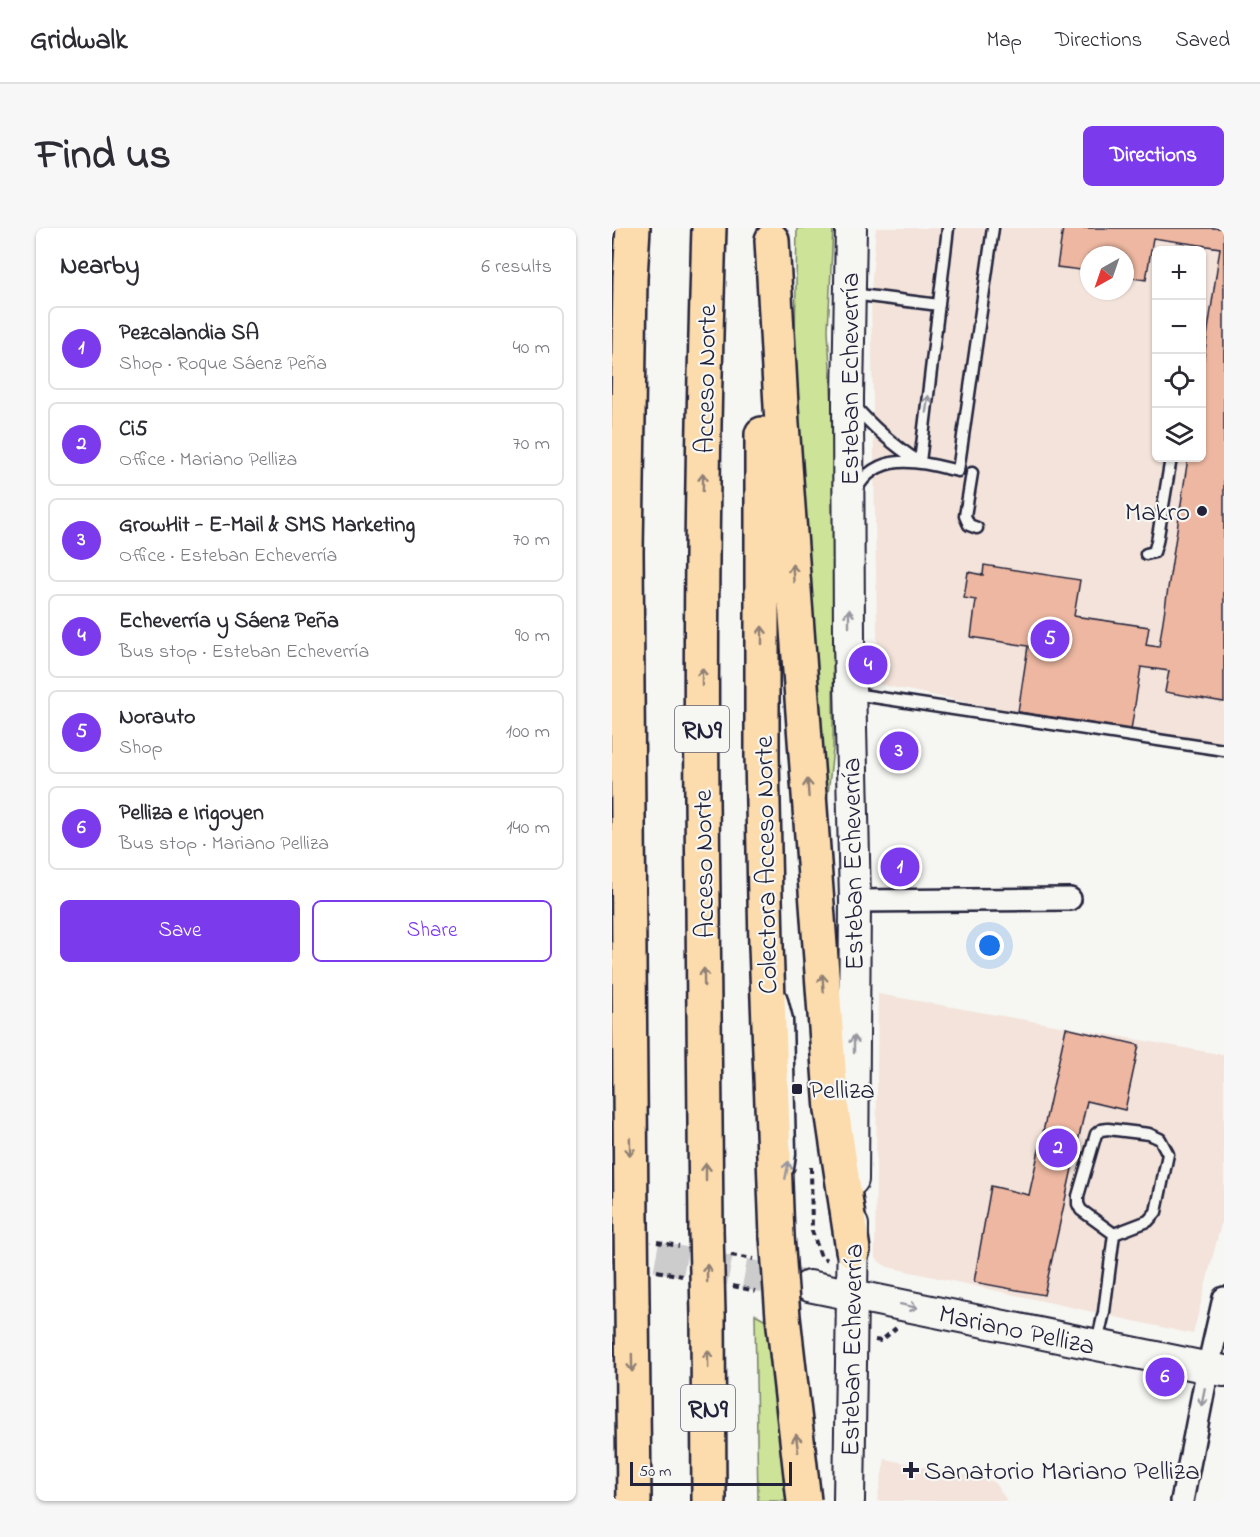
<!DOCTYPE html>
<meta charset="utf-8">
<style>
body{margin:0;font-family:"Indie Flower",sans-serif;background:#f7f7f7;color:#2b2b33}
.controls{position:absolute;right:18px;top:18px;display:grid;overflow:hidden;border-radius:9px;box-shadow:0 2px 4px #0004}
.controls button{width:54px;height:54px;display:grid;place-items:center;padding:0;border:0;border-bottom:2px solid #e1e1e2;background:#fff;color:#2b2b33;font:30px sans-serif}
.compass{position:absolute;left:468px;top:18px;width:54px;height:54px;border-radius:50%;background:#fff;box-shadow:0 2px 4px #0004;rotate:220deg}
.scale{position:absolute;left:18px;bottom:15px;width:162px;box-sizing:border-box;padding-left:6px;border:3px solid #22223b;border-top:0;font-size:16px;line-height:21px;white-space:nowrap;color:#22223b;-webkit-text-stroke:4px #f6f6f2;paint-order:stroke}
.you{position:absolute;left:378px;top:718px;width:21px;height:21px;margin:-15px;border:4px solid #fff;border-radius:50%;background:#1a73e8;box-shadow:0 0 0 9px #1a73e833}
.badge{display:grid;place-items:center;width:39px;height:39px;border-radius:50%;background:#7c3aed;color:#fff;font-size:20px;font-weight:700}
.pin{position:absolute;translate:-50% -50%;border:3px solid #fff;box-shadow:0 2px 6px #0006}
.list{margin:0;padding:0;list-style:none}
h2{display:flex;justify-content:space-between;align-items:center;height:78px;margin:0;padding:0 24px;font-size:26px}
h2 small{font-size:20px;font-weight:400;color:#7c7c81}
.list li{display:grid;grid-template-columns:39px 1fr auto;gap:18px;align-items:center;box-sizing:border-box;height:84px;margin:0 12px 12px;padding:0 12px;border:2px solid #e1e1e2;border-radius:9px}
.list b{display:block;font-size:22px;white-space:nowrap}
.list p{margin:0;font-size:20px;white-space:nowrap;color:#7c7c81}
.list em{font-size:20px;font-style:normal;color:#7c7c81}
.actions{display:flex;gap:12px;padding:18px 24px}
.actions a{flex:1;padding:14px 0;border:2px solid #7c3aed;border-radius:9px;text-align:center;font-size:21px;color:#7c3aed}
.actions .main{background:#7c3aed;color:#fff}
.icon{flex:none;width:33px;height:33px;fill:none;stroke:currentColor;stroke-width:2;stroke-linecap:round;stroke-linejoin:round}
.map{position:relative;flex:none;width:612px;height:1273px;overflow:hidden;border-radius:9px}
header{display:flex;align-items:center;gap:36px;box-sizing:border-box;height:84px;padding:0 30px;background:#fff;border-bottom:2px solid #e1e1e2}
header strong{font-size:28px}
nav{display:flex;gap:33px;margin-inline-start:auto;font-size:21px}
.intro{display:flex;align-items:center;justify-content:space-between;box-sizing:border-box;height:144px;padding:0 36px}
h1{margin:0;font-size:42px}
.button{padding:15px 27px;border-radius:9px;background:#7c3aed;color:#fff;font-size:21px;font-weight:700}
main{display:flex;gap:36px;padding:0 36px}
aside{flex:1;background:#fff;border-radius:9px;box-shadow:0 2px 4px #0004}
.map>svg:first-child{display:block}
.built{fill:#f3e3da;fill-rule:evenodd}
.green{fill:#cde398;stroke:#78826a;stroke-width:1.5}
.building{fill:#edb7a1;stroke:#22223b;stroke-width:1.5}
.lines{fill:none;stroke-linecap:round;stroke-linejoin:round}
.secondary-tunnel{stroke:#cccccd;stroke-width:30;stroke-dasharray:30 15;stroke-linecap:butt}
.lane-casing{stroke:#22223b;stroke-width:15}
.street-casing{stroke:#22223b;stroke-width:26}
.secondary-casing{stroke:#22223b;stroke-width:34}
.highway-casing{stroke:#22223b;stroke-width:38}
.path{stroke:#22223b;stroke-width:4;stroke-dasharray:6 4.5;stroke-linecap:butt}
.lane{stroke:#f6f6f2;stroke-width:10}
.street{stroke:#f6f6f2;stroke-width:21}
.secondary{stroke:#f6f6f2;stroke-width:30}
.highway{stroke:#fcdcac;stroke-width:33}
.highway-bridge-casing{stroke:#22223b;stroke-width:38;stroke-linecap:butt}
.highway-bridge{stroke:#fcdcac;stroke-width:33}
.oneway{stroke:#9797a0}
.oneway2{stroke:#8f7f74}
.poi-dot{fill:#22223b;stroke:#f6f6f2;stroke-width:2}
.labels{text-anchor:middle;stroke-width:4.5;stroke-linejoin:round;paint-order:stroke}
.shield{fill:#f6f6f2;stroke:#626272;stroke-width:1.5}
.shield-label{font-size:26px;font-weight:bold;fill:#22223b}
.street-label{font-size:27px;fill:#22223b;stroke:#f6f6f2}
.poi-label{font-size:27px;fill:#22223b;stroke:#f6f6f2;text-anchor:start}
</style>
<header>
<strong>Gridwalk</strong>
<nav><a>Map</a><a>Directions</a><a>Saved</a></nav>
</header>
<div class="intro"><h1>Find us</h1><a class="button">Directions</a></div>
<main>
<aside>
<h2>Nearby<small>6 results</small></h2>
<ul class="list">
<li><span class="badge">1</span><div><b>Pezcalandia SA</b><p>Shop · Roque Sáenz Peña</p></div><em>40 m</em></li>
<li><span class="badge">2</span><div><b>Ci5</b><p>Office · Mariano Pelliza</p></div><em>70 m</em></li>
<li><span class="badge">3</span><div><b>GrowHit - E-Mail &amp; SMS Marketing</b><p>Office · Esteban Echeverría</p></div><em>70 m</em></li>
<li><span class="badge">4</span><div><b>Echeverría y Sáenz Peña</b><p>Bus stop · Esteban Echeverría</p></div><em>90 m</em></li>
<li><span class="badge">5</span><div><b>Norauto</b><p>Shop</p></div><em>100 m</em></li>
<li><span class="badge">6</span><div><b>Pelliza e Irigoyen</b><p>Bus stop · Mariano Pelliza</p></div><em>140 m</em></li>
</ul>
<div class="actions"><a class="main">Save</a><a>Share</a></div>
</aside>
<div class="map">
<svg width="612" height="1273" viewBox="0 0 612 1273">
<rect width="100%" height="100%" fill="#f6f6f2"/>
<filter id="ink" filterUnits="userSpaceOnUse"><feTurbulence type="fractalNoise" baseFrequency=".0167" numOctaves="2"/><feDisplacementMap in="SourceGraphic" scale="12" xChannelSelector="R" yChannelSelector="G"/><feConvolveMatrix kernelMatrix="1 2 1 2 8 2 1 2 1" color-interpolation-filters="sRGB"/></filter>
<g filter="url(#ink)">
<path class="built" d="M 264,0 L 612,0 L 612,527 L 266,456 L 259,64 ZM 544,22 L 590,22 L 590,230 L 544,230 ZM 477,27 L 513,27 L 513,63 L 477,63 Z
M 266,766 L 612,827 L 612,984 L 581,1106 L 276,1039 L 269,1035 L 263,1029 Z
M 273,1231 L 381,1253 L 394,1271 L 394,1273 L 265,1273 Z"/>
<path class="green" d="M 185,0 L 221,0 L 216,102 L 222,217 L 221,521 L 215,575 L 228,784 L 203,487 L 183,112 Z
M 143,1086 L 154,1092 L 175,1273 L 146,1273 Z"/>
<path class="building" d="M 451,0 L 612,0 L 612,474 L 553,464 L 557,443 L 529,439 L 519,502 L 406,484 L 416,418 L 359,409 L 364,372 L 352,370 L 356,344 L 371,347 L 372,337 L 468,352 L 462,388 L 537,399 L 534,417 L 547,419 L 576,230 L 590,230 L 590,143 L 608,20 L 541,10 L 534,52 L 513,49 L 513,27 L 477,27 L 477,43 L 445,39 Z
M 454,800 L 527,817 L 513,882 L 475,873 L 432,1067 L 362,1054 L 379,958 L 417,967 Z"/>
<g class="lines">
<path class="secondary-tunnel" d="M 0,1020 L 191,1057"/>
<g class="lane-casing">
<path id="lane" d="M 240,66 L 327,77
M 242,177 C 261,200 283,218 307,234
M 308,234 L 336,0
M 360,245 L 353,288 L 357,297 L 365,300
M 244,262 C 266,221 309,234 346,243 L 381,0
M 534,326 L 542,324 L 545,314 L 559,230
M 242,466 L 612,522
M 169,768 L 175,791 L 178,926 L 176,941
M 496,901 L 537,906 L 548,911 L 556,926 L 544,984 L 536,993 L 502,1006 L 469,982 L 466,976 L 466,968 L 484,906 L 489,902 Z
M 485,1115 L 492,1084 L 502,1006"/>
</g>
<g class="street-casing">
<path id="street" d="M 243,673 L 458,671
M 570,1273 L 596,1140 L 612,1070"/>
</g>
<g class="secondary-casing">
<path id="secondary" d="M 239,0 L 236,169 L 237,412 L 243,673 L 241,952
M 197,1058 L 612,1143
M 237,1273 L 241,997"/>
</g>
<g class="highway-casing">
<path id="highway" d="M 160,12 L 170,196 L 220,882 L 241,1022
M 150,206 L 150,528 L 154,718 L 165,1008
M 19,995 L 14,324 L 18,50 L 21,0
M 94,1002 C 93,858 91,713 90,569 C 88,379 91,190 97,0
M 20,1076 L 22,1273
M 96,1087 L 97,1273"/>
</g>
<path class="path" d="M 199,939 L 200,1003 L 209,1029 L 215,1032
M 45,1014 L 67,1018
M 119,1027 L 141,1031
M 45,1043 L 70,1048
M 121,1058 L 143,1063
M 263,1112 L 269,1113 L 284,1100"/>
<use href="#lane" class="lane"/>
<use href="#street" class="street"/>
<use href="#secondary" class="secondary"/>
<use href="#highway" class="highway"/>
<g class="highway-bridge-casing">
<path id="highway-bridge" d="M 19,995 L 20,1076
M 94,1002 L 96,1087
M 165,1008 L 171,1089 L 192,1273"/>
</g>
<use href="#highway-bridge" class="highway-bridge"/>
</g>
<defs><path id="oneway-shaft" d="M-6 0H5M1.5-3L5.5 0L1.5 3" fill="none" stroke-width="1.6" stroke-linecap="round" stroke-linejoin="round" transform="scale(1.5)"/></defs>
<g class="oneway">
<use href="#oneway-shaft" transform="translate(315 176) rotate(-83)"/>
<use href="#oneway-shaft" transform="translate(237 390) rotate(-90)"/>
<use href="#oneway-shaft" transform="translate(242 816) rotate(-90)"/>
<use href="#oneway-shaft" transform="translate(175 942) rotate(-79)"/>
<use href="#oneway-shaft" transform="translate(297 1078) rotate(12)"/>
<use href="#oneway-shaft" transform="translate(591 1169) rotate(101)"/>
</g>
<g class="oneway2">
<use href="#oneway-shaft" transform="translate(91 254) rotate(-89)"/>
<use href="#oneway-shaft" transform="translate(181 345) rotate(-94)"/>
<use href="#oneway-shaft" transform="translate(150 407) rotate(-90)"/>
<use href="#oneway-shaft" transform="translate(90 449) rotate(-90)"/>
<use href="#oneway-shaft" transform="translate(196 560) rotate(-94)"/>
<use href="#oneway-shaft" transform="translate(92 749) rotate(-91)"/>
<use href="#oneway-shaft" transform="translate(211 755) rotate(-94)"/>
<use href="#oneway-shaft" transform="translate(18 919) rotate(89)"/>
<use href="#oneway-shaft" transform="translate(94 944) rotate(-90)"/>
<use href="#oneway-shaft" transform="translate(95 1045) rotate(-91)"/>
<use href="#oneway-shaft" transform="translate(96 1131) rotate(-91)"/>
<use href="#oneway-shaft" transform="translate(20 1135) rotate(89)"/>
<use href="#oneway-shaft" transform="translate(185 1215) rotate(-97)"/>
</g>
</g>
<g class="poi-dot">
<circle cx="590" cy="283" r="6"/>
<rect x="179" y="855" width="12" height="12" rx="3"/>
<path d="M296 1233h6v6h6v6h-6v6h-6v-6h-6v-6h6z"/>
</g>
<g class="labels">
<g class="shield">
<rect x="63" y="478" width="54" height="46" rx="4.5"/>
<rect x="69" y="1157" width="54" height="46" rx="4.5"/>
</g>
<g class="shield-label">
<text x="90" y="510">RN9</text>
<text x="96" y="1189">RN9</text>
</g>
<g class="street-label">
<text transform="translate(93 151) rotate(-89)" y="9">Acceso Norte</text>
<text transform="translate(237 151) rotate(-90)" y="9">Esteban Echeverría</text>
<text transform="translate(91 636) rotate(-91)" y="9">Acceso Norte</text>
<text transform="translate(240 636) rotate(-91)" y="9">Esteban Echeverría</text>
<text transform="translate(153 637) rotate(-91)" y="9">Colectora Acceso Norte</text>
<text transform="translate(405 1101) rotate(12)" y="9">Mariano Pelliza</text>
<text transform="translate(239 1122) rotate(-89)" y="9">Esteban Echeverría</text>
</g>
<g class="poi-label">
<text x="578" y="292" text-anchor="end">Makro</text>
<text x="197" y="870">Pelliza</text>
<text x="312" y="1251">Sanatorio Mariano Pelliza</text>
</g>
</g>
</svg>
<div class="controls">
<button>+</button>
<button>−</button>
<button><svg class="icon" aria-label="locate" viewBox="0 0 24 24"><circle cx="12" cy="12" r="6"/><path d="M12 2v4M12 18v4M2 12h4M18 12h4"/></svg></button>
<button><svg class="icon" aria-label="layers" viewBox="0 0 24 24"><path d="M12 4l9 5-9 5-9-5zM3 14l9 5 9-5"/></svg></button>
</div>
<svg class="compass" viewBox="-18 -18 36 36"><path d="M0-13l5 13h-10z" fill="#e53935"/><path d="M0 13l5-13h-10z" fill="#7c7c81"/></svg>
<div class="scale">50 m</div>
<div class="you"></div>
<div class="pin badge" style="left:288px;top:639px">1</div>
<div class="pin badge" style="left:446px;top:920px">2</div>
<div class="pin badge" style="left:287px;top:523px">3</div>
<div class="pin badge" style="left:256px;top:437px">4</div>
<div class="pin badge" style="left:438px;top:411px">5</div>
<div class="pin badge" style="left:553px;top:1149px">6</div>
</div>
</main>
